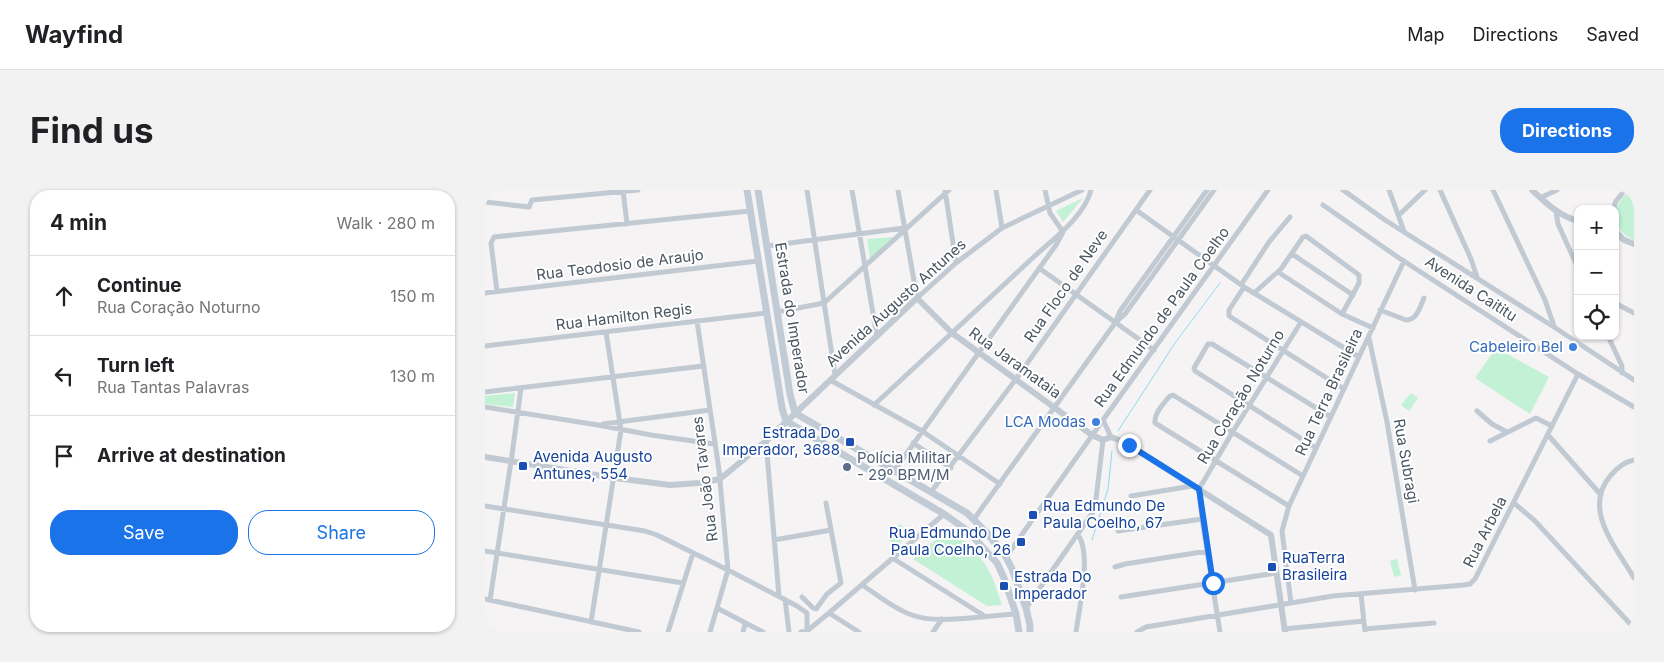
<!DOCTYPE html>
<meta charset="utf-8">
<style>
body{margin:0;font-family:Inter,sans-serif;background:#f2f2f2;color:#202124}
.controls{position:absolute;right:15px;top:15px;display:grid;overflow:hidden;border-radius:10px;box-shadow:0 1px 4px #0004}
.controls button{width:45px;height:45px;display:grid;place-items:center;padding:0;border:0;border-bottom:1px solid #e0e0e0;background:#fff;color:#202124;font:25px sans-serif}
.stop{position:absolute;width:15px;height:15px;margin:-11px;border:4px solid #1a73e8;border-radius:50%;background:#fff}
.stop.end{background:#1a73e8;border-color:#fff;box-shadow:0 1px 5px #0008}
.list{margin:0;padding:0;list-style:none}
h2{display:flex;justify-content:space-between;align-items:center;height:65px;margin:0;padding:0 20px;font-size:21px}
h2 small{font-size:16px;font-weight:400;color:#757577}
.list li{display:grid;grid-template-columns:32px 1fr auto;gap:15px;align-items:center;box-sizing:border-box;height:80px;padding:0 20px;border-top:1px solid #e0e0e0}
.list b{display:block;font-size:19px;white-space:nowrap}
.list p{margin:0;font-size:16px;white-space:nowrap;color:#757577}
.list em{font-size:16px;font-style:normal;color:#757577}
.actions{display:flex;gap:10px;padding:15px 20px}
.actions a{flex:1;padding:11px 0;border:1px solid #1a73e8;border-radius:20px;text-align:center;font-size:18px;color:#1a73e8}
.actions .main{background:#1a73e8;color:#fff}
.icon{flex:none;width:28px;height:28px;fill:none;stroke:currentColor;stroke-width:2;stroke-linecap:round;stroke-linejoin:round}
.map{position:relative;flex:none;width:1149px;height:442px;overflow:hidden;border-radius:20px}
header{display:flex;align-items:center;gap:30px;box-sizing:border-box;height:70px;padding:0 25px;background:#fff;border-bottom:1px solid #e0e0e0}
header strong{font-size:24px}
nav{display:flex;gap:28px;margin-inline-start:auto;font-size:18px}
.intro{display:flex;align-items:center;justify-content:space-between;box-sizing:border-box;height:120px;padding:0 30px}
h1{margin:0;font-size:35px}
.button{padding:12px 22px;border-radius:20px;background:#1a73e8;color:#fff;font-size:18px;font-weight:700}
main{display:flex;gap:30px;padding:0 30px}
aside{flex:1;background:#fff;border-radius:20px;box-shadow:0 1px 4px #0004}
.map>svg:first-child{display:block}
.green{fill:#c3f1d5}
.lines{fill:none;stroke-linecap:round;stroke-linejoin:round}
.stream{stroke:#90daee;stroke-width:1}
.minor{stroke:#c1cad2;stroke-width:5}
.tertiary{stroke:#c1cad2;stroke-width:6}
.secondary{stroke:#c1cbd6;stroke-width:7}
.route{stroke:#1a73e8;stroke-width:6}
.shop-dot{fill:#3f7fe0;stroke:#fff;stroke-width:2}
.transit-dot{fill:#1a4fb4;stroke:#fff;stroke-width:2}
.service-dot{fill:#5c6f8a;stroke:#fff;stroke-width:2}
.labels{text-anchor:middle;stroke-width:4;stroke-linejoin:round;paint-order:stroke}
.street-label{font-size:15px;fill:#4a5661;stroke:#fff}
.shop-label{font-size:15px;fill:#366cbe;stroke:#fff;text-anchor:end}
.transit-label{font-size:15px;fill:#164399;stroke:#fff;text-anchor:start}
.service-label{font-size:15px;fill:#4e5e75;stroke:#fff;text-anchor:start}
</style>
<header>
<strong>Wayfind</strong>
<nav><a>Map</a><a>Directions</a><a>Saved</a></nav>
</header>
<div class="intro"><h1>Find us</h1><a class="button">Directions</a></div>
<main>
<aside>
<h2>4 min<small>Walk · 280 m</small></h2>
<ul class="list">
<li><svg class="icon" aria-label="ahead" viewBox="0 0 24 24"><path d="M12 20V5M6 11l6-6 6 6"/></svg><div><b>Continue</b><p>Rua Coração Noturno</p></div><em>150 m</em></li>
<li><svg class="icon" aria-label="left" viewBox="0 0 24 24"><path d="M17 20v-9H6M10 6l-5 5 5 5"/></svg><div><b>Turn left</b><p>Rua Tantas Palavras</p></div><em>130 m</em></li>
<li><svg class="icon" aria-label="arrive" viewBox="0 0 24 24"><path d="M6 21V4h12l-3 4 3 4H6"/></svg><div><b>Arrive at destination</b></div></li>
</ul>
<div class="actions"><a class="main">Save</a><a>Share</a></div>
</aside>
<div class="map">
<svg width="1149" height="442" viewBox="0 0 1149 442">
<rect width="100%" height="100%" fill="#f5f3f3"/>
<path class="green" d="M 1149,0 L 1149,50 C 1125,41 1125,9 1149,0 Z
M 598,8 L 578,32 L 571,21 Z
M 409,47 L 385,69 L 382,49 Z
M 1011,158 L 1064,187 L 1045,224 L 990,188 Z
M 30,203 L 28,217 L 0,214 L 0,206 Z
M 926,203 L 933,208 L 924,221 L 916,215 Z
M 414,334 L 423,340 L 414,356 L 404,350 Z
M 462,338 C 478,348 496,365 504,381 C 510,391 513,404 517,415 L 502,416 L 428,369 L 441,359 Z
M 912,369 L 916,385 L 909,387 L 905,371 Z"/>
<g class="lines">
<path class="stream" d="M 633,241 L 690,153 L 735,93
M 607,350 L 623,299 L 627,261"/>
<path class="minor" d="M 138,0 L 142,34
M 322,0 L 350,185
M 367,0 L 392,147
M 413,0 L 432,108 L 471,73 L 517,38 L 597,0
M 460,0 L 471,73
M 511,0 L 517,38
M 560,0 L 565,23 L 578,42
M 858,0 L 900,30 L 1069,137 L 1149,190
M 904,0 L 919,41
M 955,0 L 986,69 L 992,87
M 1008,0 L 1060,110 L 1069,136
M 1055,8 L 1072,0
M 0,12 L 44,17 L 47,10 L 153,0
M 838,15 L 914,68 L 1093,184 L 1149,217
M 1128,19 L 1131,11 L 1140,0
M 651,20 L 759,97 L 874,167
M 1071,21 L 1073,34 L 1093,78
M 914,25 L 940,0
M 282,56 L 419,38
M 807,64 L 868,105
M 554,78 L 669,160
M 793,82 L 857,124 L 888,138
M 756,95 L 784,52 L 805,27
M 759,97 L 744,120 L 744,126 L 859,199
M 12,101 L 6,53 L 9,47 L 265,21
M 0,103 L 273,71
M 769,103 L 796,79 L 818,47 L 821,46 L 874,85 L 874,93 L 857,124
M 1130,113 L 1149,123
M 895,120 L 921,130 C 932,130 935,117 939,108
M 292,122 L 339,113 L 464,0
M 212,131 L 234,280 L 243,380 L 225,442
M 631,131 L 635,121 L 722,0
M 1123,146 L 1137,176 L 1137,183
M 884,148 L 902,232 L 930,400
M 0,156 L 281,123
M 345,190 L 437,241 L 515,294
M 0,202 L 218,176
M 389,215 L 553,63 C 571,47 600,25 606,0
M 0,217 L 113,235 L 166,245 L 229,254
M 992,221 L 1007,234 L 1022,242
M 618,230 L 626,247
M 118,234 L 225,220
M 1063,245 L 1116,305
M 281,251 L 294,406
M 1005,251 L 1051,228 L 1067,236
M 428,253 L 466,278
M 831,258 L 710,181 L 709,178 L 723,154 L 727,154 L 846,227
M 1149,270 C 1140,272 1132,278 1126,285 C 1096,319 1132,358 1149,388
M 409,281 L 571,55 L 577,44
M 446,302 L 531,189 L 665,0
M 646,306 L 707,296
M 1029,313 L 1050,331 L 1149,438
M 0,316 L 160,341 L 172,345 L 243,380 L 312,416 L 322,423 L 322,442
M 804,316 L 670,233 C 669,223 679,213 685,206 L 688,205 L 818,286
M 489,329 L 630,133 L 640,124 L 729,0
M 633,341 L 717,329
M 289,350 L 346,340
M 0,361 L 198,393
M 521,367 L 618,230 L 783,0
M 409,369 L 498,425
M 630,377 L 640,374 L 723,361
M 377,395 C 393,405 409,419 427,425 C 452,435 503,425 531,424
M 876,404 L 880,442
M 317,407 L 328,418 L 331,419 L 342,404 L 356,393 L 341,313
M 636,407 L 791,383
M 0,409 L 154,442
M 300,409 L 304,442
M 5,410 L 27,265 L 36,198
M 806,413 L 797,341 L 804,316 L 919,71
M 232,418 L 278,442
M 541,418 L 608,322 L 611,309 L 618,250
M 344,423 L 374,442
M 106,432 L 136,240 L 121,142
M 799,439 L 879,431
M 880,439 L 949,433
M 183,442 L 208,363
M 258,442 L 260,434
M 316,442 L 322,441 L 344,423 L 459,324
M 448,442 L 457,429
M 591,442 C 594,419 607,363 593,345
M 652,442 L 661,437 L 848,406 L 979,395 L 985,394 L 990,389 L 1093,184
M 735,442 L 717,329 L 714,299 L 747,243 L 816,132"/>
<path class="tertiary" d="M 1047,0 C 1061,13 1074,26 1093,31
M 1128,19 L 1129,18
M 1130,41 L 1139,50 L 1149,54
M 0,267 L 130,288 L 185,295 L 215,293 L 235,289 L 281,251 L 432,108 L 467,143 L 607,245 L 618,250 L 626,247 L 639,252 L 786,345 L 800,442"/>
<path class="secondary" d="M 262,0 L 297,218 L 301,231 L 459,324 L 483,341 L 512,373 L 519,388 L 531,424 L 534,442
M 273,0 L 305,204 L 310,223 L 482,323 L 502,343 L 521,367 L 527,379 L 541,418 L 545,435 L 545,442"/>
</g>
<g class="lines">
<path class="route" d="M 644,255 L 714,299 L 728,393"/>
</g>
<g class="shop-dot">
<circle cx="1088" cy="157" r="5"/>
<circle cx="611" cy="232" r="5"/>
</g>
<g class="transit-dot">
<rect x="360" y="247" width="10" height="10" rx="2.5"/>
<rect x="33" y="271" width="10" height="10" rx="2.5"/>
<rect x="543" y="320" width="10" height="10" rx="2.5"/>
<rect x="531" y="347" width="10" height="10" rx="2.5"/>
<rect x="782" y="372" width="10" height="10" rx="2.5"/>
<rect x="514" y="391" width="10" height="10" rx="2.5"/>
</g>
<circle class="service-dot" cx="362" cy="277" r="5"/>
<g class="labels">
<g class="street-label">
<text transform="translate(135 75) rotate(-7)" y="5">Rua Teodosio de Araujo</text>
<text transform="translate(581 96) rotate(-55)" y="5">Rua Floco de Neve</text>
<text transform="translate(986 99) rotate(33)" y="5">Avenida Caititu</text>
<text transform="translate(411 113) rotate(-42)" y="5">Avenida Augusto Antunes</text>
<text transform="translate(139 127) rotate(-7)" y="5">Rua Hamilton Regis</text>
<text transform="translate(677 127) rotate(-54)" y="5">Rua Edmundo de Paula Coelho</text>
<text transform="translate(307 128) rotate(81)" y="5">Estrada do Imperador</text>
<text transform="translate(530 173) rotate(36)" y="5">Rua Jaramataia</text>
<text transform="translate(844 202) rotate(-65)" y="5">Rua Terra Brasileira</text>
<text transform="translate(756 207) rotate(-59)" y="5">Rua Coração Noturno</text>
<text transform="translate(921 271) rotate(80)" y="5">Rua Subragi</text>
<text transform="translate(220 289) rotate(-97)" y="5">Rua João Tavares</text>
<text transform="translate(1000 342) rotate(-63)" y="5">Rua Arbela</text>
</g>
<g class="shop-label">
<text x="1078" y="162">Cabeleiro Bel</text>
<text x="601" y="237">LCA Modas</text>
</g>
<g class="transit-label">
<text x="355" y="248" text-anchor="end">Estrada Do<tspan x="355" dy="17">Imperador, 3688</tspan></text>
<text x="48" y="272">Avenida Augusto<tspan x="48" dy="17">Antunes, 554</tspan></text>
<text x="558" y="321">Rua Edmundo De<tspan x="558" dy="17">Paula Coelho, 67</tspan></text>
<text x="526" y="348" text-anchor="end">Rua Edmundo De<tspan x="526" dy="17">Paula Coelho, 26</tspan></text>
<text x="797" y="373">RuaTerra<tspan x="797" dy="17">Brasileira</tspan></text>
<text x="529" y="392">Estrada Do<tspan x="529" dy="17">Imperador</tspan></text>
</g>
<g class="service-label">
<text x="372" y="273">Polícia Militar<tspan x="372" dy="17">- 29º BPM/M</tspan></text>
</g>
</g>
</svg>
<div class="controls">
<button>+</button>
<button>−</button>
<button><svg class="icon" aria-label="locate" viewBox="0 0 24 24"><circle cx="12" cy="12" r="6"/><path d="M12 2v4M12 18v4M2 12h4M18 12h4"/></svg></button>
</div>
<div class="stop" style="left:728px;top:393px"></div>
<div class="stop end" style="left:644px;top:255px"></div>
</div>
</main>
